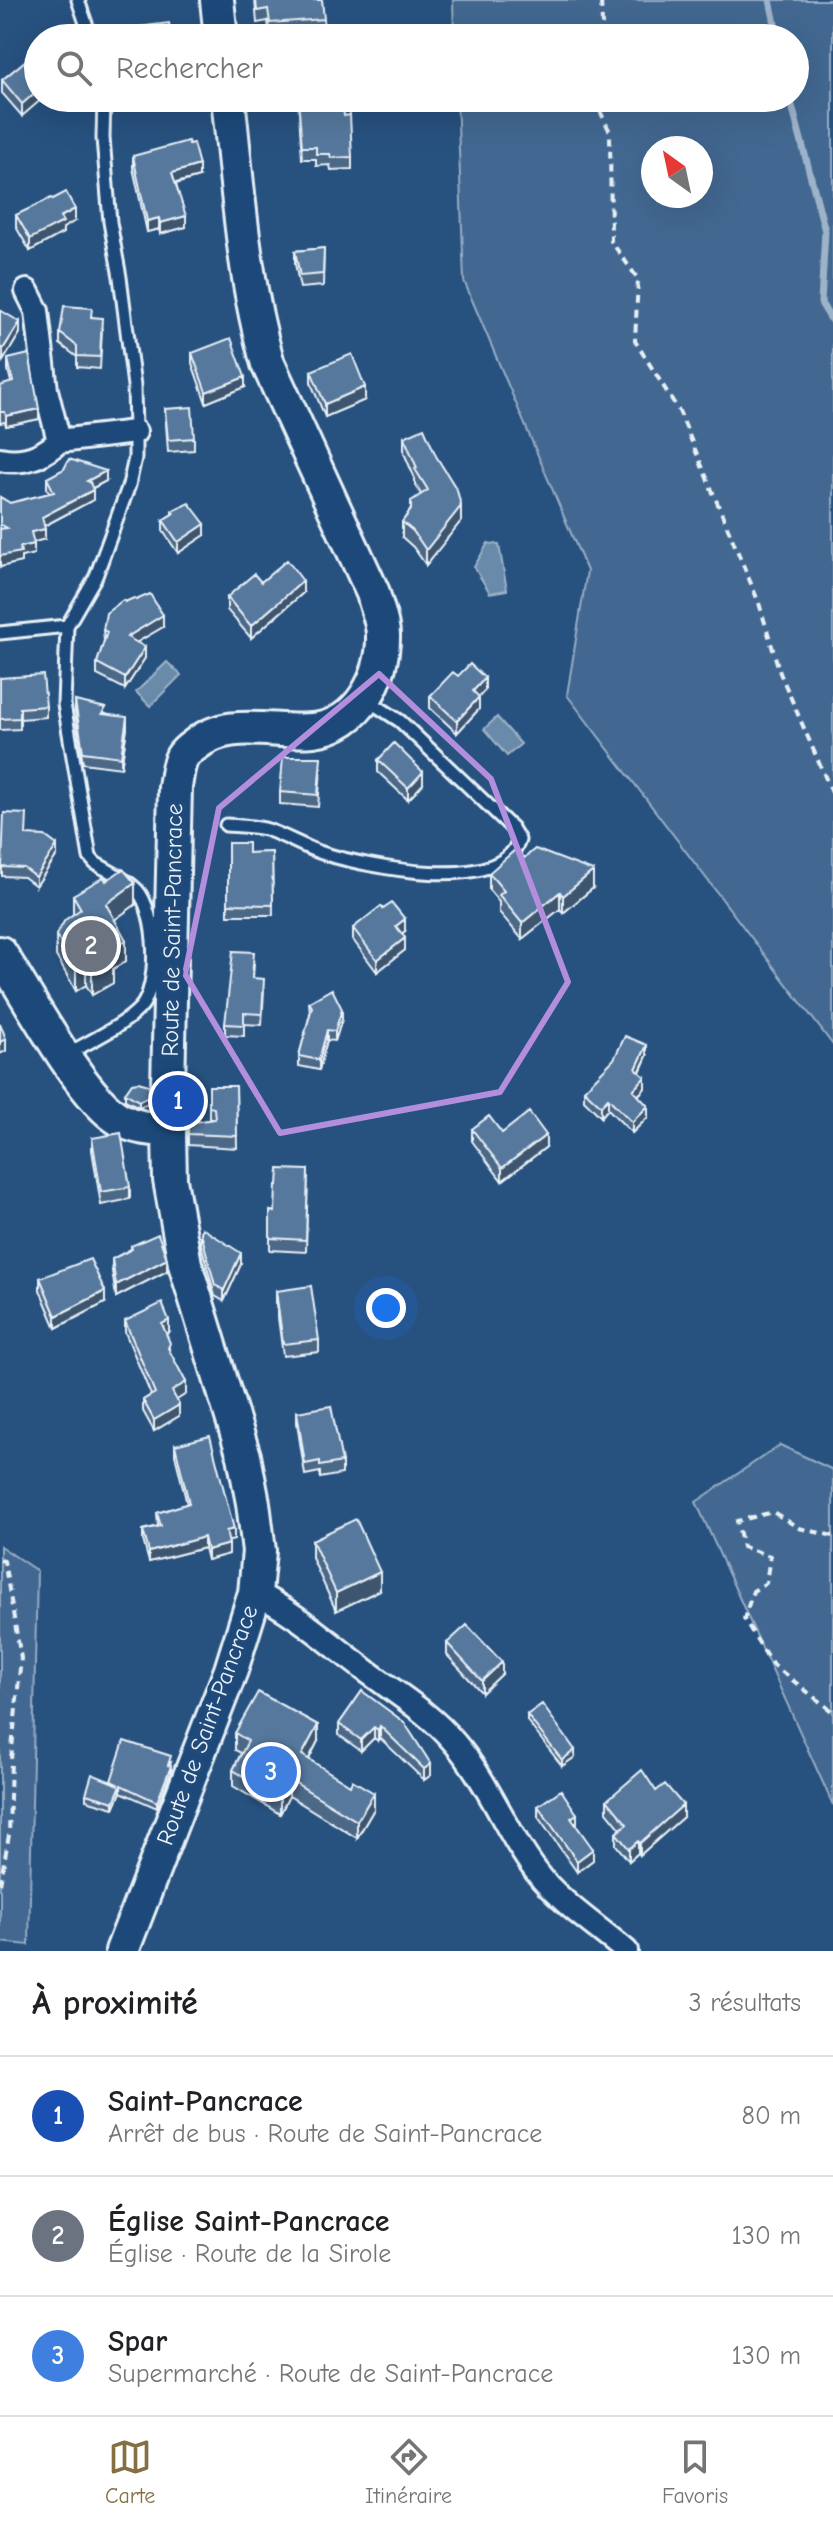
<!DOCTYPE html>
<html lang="fr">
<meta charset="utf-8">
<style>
body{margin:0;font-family:"Comic Neue",sans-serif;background:#f2f2f2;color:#202124}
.compass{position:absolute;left:641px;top:136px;width:72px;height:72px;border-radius:50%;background:#fff;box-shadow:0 8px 32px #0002;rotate:327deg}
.you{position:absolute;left:386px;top:1308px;width:28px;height:28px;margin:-20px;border:6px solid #fff;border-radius:50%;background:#1a73e8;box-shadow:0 0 0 12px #1a73e833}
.badge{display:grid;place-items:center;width:52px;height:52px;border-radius:50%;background:#847042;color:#fff;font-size:26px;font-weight:700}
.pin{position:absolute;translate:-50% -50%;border:4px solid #fff;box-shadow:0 2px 8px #0006}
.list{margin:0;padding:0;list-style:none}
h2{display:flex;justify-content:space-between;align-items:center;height:104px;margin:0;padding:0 32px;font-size:34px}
h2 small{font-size:26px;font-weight:400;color:#757577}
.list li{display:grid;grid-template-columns:52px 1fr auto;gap:24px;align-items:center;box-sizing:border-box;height:120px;padding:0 32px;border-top:2px solid #e0e0e0}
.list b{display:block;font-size:30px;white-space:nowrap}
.list p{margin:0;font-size:26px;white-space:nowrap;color:#757577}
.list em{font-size:26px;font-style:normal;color:#757577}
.icon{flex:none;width:44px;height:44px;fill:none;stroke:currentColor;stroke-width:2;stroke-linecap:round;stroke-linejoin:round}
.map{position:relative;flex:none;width:833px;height:1951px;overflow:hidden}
.search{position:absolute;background:#fff;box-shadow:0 8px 32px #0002;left:24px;right:24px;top:24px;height:88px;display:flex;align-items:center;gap:20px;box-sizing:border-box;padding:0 28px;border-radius:44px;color:#757577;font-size:30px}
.sheet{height:464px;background:#fff}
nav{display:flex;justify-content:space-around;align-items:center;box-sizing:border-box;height:112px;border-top:2px solid #e0e0e0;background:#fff;font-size:22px;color:#757577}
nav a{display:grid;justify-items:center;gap:4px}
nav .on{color:#847042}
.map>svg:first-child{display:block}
.green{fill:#436891;stroke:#96acc4;stroke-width:2;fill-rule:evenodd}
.water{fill:#6b8aaa;stroke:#9db3c9;stroke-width:2}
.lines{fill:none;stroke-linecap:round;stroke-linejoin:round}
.stream{stroke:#9db3c9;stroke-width:7}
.lane-casing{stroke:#e8f1f8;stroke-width:17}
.street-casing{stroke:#e8f1f8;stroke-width:28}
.secondary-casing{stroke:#e8f1f8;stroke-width:38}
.path{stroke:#e8f1f8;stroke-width:4;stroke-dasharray:8 6;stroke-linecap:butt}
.lane{stroke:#1f4a7a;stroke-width:11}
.street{stroke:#1f4a7a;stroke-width:22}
.secondary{stroke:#1f4a7a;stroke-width:32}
.wall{fill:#4b6787;stroke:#e8f1f8;stroke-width:2}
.shaded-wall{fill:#3d546e;stroke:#e8f1f8;stroke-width:2}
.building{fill:#57789d;stroke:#e8f1f8;stroke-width:2}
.marked{fill:none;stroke:#b28edc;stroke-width:6;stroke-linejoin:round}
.labels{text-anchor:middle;stroke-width:8;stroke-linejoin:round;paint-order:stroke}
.street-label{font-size:24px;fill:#e8f1f8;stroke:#1f4a7a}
</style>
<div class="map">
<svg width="833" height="1951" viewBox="0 0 833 1951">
<rect width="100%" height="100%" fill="#27517f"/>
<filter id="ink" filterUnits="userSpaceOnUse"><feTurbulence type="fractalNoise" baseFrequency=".0125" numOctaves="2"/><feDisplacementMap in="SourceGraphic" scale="16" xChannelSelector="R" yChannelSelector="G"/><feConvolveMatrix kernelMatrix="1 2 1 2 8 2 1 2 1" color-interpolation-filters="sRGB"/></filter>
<g filter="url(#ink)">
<path class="green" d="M 453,0 L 833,0 L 833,1045 L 567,695 L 587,571 L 464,281 L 457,98 L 795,98 L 795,38 L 454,38 ZM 653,148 L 701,148 L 701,196 L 653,196 Z
M 780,1445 L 833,1470 L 833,1805 L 696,1502 Z
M 0,1546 L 37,1571 L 29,1945 L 0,1942 Z"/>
<path class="water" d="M 488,543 L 499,545 L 507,590 L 490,593 L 474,567 Z
M 167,662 L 181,675 L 150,706 L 136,692 Z
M 497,717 L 521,744 L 507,756 L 484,729 Z"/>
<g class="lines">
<path class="stream" d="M 770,0 L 778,38
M 790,98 L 825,231 L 821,303 L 833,323"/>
<g class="lane-casing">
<path id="lane" d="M 78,0 L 91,38
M 0,633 L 67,626
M 226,825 C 239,826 255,826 268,830 C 288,837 305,848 325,854 C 366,866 500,896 519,840 L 512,828 L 400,721 L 366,699
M 66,1055 C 88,1042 122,1027 140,1008 C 160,987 157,912 137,890 C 126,878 108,871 95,863 L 90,857 L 64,704 L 67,626 L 96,576 L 129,485 L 135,458 L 135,432 L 134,386 L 120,277 L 110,222 L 103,138 L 104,98"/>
</g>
<g class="street-casing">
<path id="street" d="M 27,291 L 37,311 L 46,390 L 59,441 L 135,432
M 0,459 C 23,464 42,457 59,441
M 255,1593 C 295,1612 329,1643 364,1669 C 394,1692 430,1713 454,1742 C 490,1783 508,1838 543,1880 C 567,1907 599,1928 626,1951"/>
</g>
<g class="secondary-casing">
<path id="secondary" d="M 217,0 L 221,38
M 0,953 C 26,993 82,1098 119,1119 C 135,1128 150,1129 167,1130
M 122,1951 L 231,1670 L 255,1593 L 259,1551 L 253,1503 L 244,1456 L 185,1264 L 170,1180 L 168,1086 L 175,787 C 177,777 177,767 182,757 C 185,752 189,749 195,745 C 229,717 273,734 313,730 C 359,726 384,676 383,635 C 383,622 376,606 373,593 L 268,364 C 243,278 238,187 228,98"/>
</g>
<path class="path" d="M 597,38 L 602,24 L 601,0
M 594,98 L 610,132 L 611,241 L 638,279 L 635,341 L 679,411 L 759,603 L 780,673 L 833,795
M 833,1536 L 799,1528 L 773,1512 L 737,1521 L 743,1547 L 770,1556 L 766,1583 L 753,1591 L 744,1619 L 772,1664 L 833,1712
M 0,1560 L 4,1561 L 21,1658 L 11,1759 L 9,1835 L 0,1885"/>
<use href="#lane" class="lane"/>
<use href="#street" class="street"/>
<use href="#secondary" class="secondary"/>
</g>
<path class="wall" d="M 255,0 L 322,0 L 324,31 L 270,35 L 268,21 L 257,23 Z
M 36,52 L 22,116 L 2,93 L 2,80 Z
M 298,98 L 342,98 L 344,116 L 352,157 L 352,169 L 331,170 L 330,165 L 316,166 L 316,159 L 302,159 Z
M 133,156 L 199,177 L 176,184 L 186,227 L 160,234 L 159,229 L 147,232 L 133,168 Z
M 16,215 L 75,221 L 63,228 L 63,233 L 30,251 L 16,227 Z
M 324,248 L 323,286 L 300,288 L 295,264 L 295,251 Z
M 0,310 L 20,333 L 3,361 L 0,359 Z
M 92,317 L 102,329 L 100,369 L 77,367 L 77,357 L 60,344 L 60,333 Z
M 192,353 L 245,387 L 206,403 L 192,363 Z
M 8,359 L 39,419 L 6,426 L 5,422 L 0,423 L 0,390 L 11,382 L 8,370 Z
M 311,371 L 365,400 L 325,417 L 311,383 Z
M 165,409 L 194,438 L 194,450 L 168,452 Z
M 404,437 L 461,521 L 426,565 L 413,547 L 402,537 L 402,522 L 421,494 L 415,484 L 415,479 L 404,453 Z
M 47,478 L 106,481 L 93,488 L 93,500 L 44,526 L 45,539 L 34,542 L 34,554 L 21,557 L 21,562 L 0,567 L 0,497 L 10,503 L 50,493 L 47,489 Z
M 172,511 L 205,535 L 178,553 L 163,531 L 163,520 L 172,514 Z
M 261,582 L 303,593 L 251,638 L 227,610 L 227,597 Z
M 125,602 L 163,627 L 137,642 L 145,658 L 125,689 L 97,675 L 97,663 L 104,641 L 103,630 Z
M 458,676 L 485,690 L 479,697 L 479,709 L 457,733 L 430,708 L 430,696 Z
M 0,678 L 46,706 L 46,717 L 20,719 L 20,729 L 0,730 Z
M 75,701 L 106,714 L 127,728 L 121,768 L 83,763 L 75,712 Z
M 378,760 L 423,784 L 408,800 L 378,772 Z
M 321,769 L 318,807 L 280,804 L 280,792 Z
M 27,835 L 57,855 L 36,886 L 24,877 L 2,876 L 2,867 Z
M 228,843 L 248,853 L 272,852 L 273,915 L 228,915 Z
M 524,858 L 593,888 L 563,913 L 560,909 L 522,939 L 499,912 L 499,902 L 489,890 L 489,873 Z
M 106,881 L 135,905 L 114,919 L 126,961 L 113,969 L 113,983 L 92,995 L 86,985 L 76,991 L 56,956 L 56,935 L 73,914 L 73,895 Z
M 353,928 L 405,931 L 402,934 L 405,950 L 377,972 L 353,940 Z
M 254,963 L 253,979 L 264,990 L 262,1025 L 244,1024 L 244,1036 L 225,1035 L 225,1024 Z
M 309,1002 L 342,1019 L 335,1041 L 327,1040 L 319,1070 L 299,1066 L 299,1056 L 310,1014 Z
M 647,1056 L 640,1072 L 645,1088 L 638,1096 L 648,1117 L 632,1133 L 608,1109 L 601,1117 L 584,1100 L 584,1090 Z
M 209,1086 L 236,1086 L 237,1148 L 188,1145 L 188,1123 L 213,1119 L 209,1119 Z
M 125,1093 L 149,1103 L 139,1107 L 125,1100 Z
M 472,1129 L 502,1133 L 546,1147 L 502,1181 L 472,1141 Z
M 92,1138 L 130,1187 L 130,1199 L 101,1205 L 92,1150 Z
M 308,1170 L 306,1252 L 270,1250 L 270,1211 L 275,1212 L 278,1185 Z
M 201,1233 L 241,1264 L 224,1301 L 215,1296 L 201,1244 Z
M 131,1246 L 167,1271 L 116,1297 L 112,1271 L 112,1259 L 131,1249 Z
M 40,1278 L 105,1303 L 56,1328 L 40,1290 Z
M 276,1291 L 319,1340 L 319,1352 L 283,1356 L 276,1302 Z
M 125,1321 L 169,1332 L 166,1334 L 170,1353 L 186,1394 L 176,1400 L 179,1416 L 154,1431 L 143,1411 L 143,1400 L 151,1395 L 125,1332 Z
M 297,1412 L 342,1462 L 342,1474 L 320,1478 L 320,1472 L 305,1475 L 297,1423 Z
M 175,1445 L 234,1540 L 228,1541 L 229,1554 L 207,1560 L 204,1548 L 149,1562 L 143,1540 L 143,1530 L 158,1526 L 157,1513 L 187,1504 L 175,1455 Z
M 312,1540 L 380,1590 L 336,1611 L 312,1558 Z
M 447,1643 L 502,1674 L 482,1693 L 447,1655 Z
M 362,1691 L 431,1775 L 424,1780 L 380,1738 L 378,1741 L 374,1738 L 361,1751 L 339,1735 L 339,1724 Z
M 527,1715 L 575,1757 L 562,1766 L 527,1721 Z
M 235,1733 L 318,1741 L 309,1759 L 374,1809 L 357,1838 L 289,1796 L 280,1814 L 233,1786 L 233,1770 L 241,1753 L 235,1750 Z
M 171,1762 L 170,1766 L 171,1772 L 157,1808 L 121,1792 L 114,1808 L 86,1800 L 86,1794 L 111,1781 Z
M 656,1791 L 683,1817 L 640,1855 L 638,1853 L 629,1861 L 616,1845 L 616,1833 L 621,1829 L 607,1812 L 607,1800 Z
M 538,1806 L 577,1826 L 593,1860 L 577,1872 L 538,1817 Z"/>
<path class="shaded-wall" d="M 38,90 L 38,98 L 43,98 L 22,116 L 22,104 Z
M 199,165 L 199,177 L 172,184 L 172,173 Z
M 75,209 L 75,221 L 63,228 L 63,233 L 30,251 L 30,239 L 60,217 Z
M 186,216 L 186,227 L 160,234 L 160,223 Z
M 159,218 L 159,229 L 147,232 L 147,221 Z
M 20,322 L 20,333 L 3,361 L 3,349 Z
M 245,377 L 245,387 L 206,403 L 206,392 Z
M 365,387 L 365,400 L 325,417 L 325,404 Z
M 39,409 L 39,419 L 6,426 L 6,416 Z
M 106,471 L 106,481 L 87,491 L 87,481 Z
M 93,490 L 93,500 L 42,527 L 42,517 Z
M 461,506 L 461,521 L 426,565 L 426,550 Z
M 205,524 L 205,535 L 178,553 L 178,542 Z
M 45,529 L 45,539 L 31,543 L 31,532 Z
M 34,544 L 34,554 L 21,557 L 21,562 L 0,567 L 0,556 L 20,547 Z
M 303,581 L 303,593 L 251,638 L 251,626 Z
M 163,615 L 163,627 L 127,648 L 127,637 Z
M 145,647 L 145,658 L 125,689 L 125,678 Z
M 485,678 L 485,690 L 473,703 L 473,691 Z
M 479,697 L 479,709 L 457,733 L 457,721 Z
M 127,717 L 127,728 L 121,768 L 121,757 Z
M 423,772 L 423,784 L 408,800 L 408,788 Z
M 57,845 L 57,855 L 36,886 L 36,877 Z
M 593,871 L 593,888 L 563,913 L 563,896 Z
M 135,883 L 135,905 L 106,926 L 106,904 Z
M 560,892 L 560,909 L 522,939 L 522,923 Z
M 405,919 L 405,931 L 396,938 L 396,926 Z
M 405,938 L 405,950 L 377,972 L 377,960 Z
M 126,940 L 126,961 L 113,969 L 113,983 L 92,995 L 92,973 L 107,951 Z
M 86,963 L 86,985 L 76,991 L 76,969 Z
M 342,1009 L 342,1019 L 335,1041 L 335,1031 Z
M 327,1030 L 327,1040 L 319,1070 L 319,1060 Z
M 6,1039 L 6,1051 L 0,1054 L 0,1042 Z
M 647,1045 L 647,1056 L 636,1079 L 636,1069 Z
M 645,1077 L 645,1088 L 633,1101 L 633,1090 Z
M 149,1096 L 149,1103 L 139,1107 L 139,1101 Z
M 608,1098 L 608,1109 L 601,1117 L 601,1106 Z
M 648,1106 L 648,1117 L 632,1133 L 632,1122 Z
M 546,1135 L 546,1147 L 502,1181 L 502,1168 Z
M 241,1253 L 241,1264 L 224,1301 L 224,1290 Z
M 167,1259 L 167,1271 L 116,1297 L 116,1285 Z
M 105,1291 L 105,1303 L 56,1328 L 56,1316 Z
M 169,1320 L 169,1332 L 162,1336 L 162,1324 Z
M 186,1382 L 186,1394 L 172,1403 L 172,1391 Z
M 179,1405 L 179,1416 L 154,1431 L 154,1420 Z
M 234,1529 L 234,1540 L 226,1542 L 226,1531 Z
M 204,1537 L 204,1548 L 149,1562 L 149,1552 Z
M 229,1544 L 229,1554 L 207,1560 L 207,1550 Z
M 380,1572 L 380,1590 L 336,1611 L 336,1593 Z
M 502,1662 L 502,1674 L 482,1693 L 482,1681 Z
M 318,1725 L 318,1741 L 302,1772 L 302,1755 Z
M 380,1726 L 380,1738 L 378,1741 L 378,1730 Z
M 374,1727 L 374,1738 L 361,1751 L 361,1740 Z
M 575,1750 L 575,1757 L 562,1766 L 562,1760 Z
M 431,1764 L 431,1775 L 424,1780 L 424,1769 Z
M 171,1766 L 171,1772 L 157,1808 L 157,1802 Z
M 289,1779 L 289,1796 L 280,1814 L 280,1797 Z
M 121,1785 L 121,1792 L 114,1808 L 114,1802 Z
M 374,1793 L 374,1809 L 357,1838 L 357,1821 Z
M 683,1805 L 683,1817 L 640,1855 L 640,1843 Z
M 577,1814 L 577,1825 L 571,1818 Z
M 638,1841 L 638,1853 L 629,1861 L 629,1849 Z
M 593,1849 L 593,1860 L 577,1872 L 577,1861 Z"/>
<path class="building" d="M 256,0 L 322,0 L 324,19 L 270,23 L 268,9 L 257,11 Z
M 169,23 L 171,38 L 131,38 L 129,28 Z
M 36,52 L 38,55 L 38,90 L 22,104 L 2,80 Z
M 298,98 L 342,98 L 344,116 L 350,115 L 352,157 L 331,158 L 330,154 L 316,154 L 316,147 L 302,147 Z
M 188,141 L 189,144 L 193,143 L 199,165 L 172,173 L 186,216 L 160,223 L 159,218 L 147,221 L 133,156 Z
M 66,192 L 75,209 L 60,217 L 63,222 L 30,239 L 16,215 L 51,198 L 53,199 Z
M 324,248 L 323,274 L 300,276 L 295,251 Z
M 64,306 L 92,308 L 91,317 L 102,318 L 100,357 L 77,356 L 77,346 L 60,333 Z
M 0,310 L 20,322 L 3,349 L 0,347 Z
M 231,338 L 245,377 L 206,392 L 192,353 Z
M 29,354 L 39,409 L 6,416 L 5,412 L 0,412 L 0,390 L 2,385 L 13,382 L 8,359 Z
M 352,354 L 365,387 L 325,404 L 311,371 Z
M 192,407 L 194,438 L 168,440 L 165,409 Z
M 424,428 L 436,456 L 457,490 L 461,506 L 426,550 L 413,531 L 402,522 L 411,510 L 411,501 L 428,490 L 415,469 L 417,468 L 404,437 Z
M 69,459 L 106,471 L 87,481 L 90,482 L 93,490 L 42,517 L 45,529 L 31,532 L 34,544 L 20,547 L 21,552 L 0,556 L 0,529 L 7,528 L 0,524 L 0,497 L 10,503 L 54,492 L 47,478 L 64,469 Z
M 189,503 L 205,524 L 178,542 L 163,520 L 174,513 L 172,511 Z
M 287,560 L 303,581 L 251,626 L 227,597 L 254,574 L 261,582 Z
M 150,594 L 163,615 L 127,637 L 145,647 L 125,678 L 97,663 L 107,632 L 103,630 L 106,613 L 123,600 L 125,602 L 134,598 L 136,600 Z
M 470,664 L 485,678 L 473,691 L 479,697 L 457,721 L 430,696 L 453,672 L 458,676 Z
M 43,675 L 46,706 L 20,708 L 20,718 L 0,719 L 0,678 Z
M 75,701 L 106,708 L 102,714 L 127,717 L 121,757 L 83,752 Z
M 394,743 L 423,772 L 408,788 L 378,760 Z
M 283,757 L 321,757 L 318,795 L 280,792 Z
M 4,813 L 27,814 L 26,835 L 45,836 L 57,845 L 36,877 L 24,868 L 2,867 Z
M 228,843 L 248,843 L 248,853 L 272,852 L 273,905 L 228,904 Z
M 516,849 L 524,858 L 535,849 L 593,871 L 563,896 L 560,892 L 522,923 L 499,895 L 504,891 L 489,873 Z
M 123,869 L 135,883 L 106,904 L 126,940 L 107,951 L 113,961 L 92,973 L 86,963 L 76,969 L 56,935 L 65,920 L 81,909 L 73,895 L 104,877 L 106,881 Z
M 392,903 L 405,919 L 396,926 L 405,938 L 377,960 L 353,928 L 381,906 L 383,909 Z
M 233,951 L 254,952 L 252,978 L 264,979 L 262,1014 L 244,1013 L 244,1025 L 225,1024 Z
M 332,989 L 342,1009 L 335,1031 L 327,1030 L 319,1060 L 299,1056 L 312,1007 L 309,1002 Z
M 0,1023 L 6,1039 L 0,1042 Z
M 625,1036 L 647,1045 L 636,1069 L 645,1077 L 633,1090 L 648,1106 L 632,1122 L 608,1098 L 601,1106 L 584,1090 L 614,1059 Z
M 138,1082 L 149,1085 L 149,1096 L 139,1101 L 125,1093 L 132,1083 Z
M 209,1086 L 236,1086 L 237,1136 L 188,1134 L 188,1123 L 215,1119 L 214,1108 L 209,1107 Z
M 529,1112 L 546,1135 L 502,1168 L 472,1129 L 489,1116 L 502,1133 Z
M 121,1133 L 130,1187 L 101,1192 L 92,1138 Z
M 279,1169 L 308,1170 L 306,1240 L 270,1238 L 270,1211 L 275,1212 L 276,1185 L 278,1185 Z
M 202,1228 L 241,1253 L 224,1290 L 215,1285 L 201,1233 Z
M 158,1234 L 167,1259 L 116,1285 L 112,1259 L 132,1249 L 131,1246 Z
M 90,1259 L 105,1291 L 56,1316 L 40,1278 Z
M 311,1286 L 319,1340 L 283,1344 L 276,1291 Z
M 162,1303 L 169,1320 L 162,1324 L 170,1343 L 168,1348 L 186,1382 L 172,1391 L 179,1405 L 154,1420 L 143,1400 L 155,1393 L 125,1321 Z
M 331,1406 L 342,1462 L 320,1466 L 320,1461 L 305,1464 L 297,1412 Z
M 210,1436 L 234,1529 L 226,1531 L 229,1544 L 207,1550 L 204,1537 L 149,1552 L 143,1530 L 161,1526 L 157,1513 L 189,1503 L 175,1445 Z
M 356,1519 L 380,1572 L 336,1593 L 312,1540 Z
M 467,1625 L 502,1662 L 482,1681 L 447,1643 Z
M 362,1691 L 404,1722 L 431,1764 L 424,1769 L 380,1726 L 378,1730 L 374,1727 L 361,1740 L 339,1724 Z
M 258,1692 L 318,1725 L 302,1755 L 350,1785 L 352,1780 L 374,1793 L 357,1821 L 289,1779 L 280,1797 L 233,1770 L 248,1741 L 235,1733 Z
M 542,1704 L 575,1750 L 562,1760 L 527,1715 Z
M 124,1741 L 171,1756 L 168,1765 L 171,1766 L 157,1802 L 121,1785 L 114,1802 L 86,1794 L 92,1774 L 119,1785 L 111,1781 Z
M 642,1770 L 656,1791 L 665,1784 L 683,1805 L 640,1843 L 638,1841 L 629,1849 L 616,1833 L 627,1824 L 607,1800 Z
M 561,1790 L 577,1814 L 571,1818 L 593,1849 L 577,1861 L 538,1806 Z"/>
</g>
<path class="marked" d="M 379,674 L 491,779 L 568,982 L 500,1092 L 280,1133 L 185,974 L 219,808 Z"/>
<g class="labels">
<g class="street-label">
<text transform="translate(172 930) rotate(-89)" y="8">Route de Saint-Pancrace</text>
<text transform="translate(207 1725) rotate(-70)" y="8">Route de Saint-Pancrace</text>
</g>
</g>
</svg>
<svg class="compass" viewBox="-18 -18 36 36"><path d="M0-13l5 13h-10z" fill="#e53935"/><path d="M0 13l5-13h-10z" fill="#757577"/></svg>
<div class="you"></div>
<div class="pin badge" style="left:178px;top:1101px;background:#1a4fb4">1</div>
<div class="pin badge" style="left:91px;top:946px;background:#6b7280">2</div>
<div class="pin badge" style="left:271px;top:1772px;background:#3f7fe0">3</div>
<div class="search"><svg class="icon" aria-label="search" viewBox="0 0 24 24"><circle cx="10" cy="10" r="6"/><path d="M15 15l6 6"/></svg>Rechercher</div>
</div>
<section class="sheet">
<h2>À proximité<small>3 résultats</small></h2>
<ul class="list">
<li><span class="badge" style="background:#1a4fb4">1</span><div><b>Saint-Pancrace</b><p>Arrêt de bus · Route de Saint-Pancrace</p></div><em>80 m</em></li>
<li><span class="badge" style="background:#6b7280">2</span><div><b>Église Saint-Pancrace</b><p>Église · Route de la Sirole</p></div><em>130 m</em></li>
<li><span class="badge" style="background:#3f7fe0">3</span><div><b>Spar</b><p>Supermarché · Route de Saint-Pancrace</p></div><em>130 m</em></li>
</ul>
</section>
<nav>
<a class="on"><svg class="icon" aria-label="map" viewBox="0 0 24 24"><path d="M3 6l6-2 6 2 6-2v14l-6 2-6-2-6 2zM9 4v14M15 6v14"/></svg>Carte</a>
<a><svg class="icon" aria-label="directions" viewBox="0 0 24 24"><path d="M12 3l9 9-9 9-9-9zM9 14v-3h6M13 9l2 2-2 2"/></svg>Itinéraire</a>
<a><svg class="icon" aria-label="saved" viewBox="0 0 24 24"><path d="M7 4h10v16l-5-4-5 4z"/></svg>Favoris</a>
</nav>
